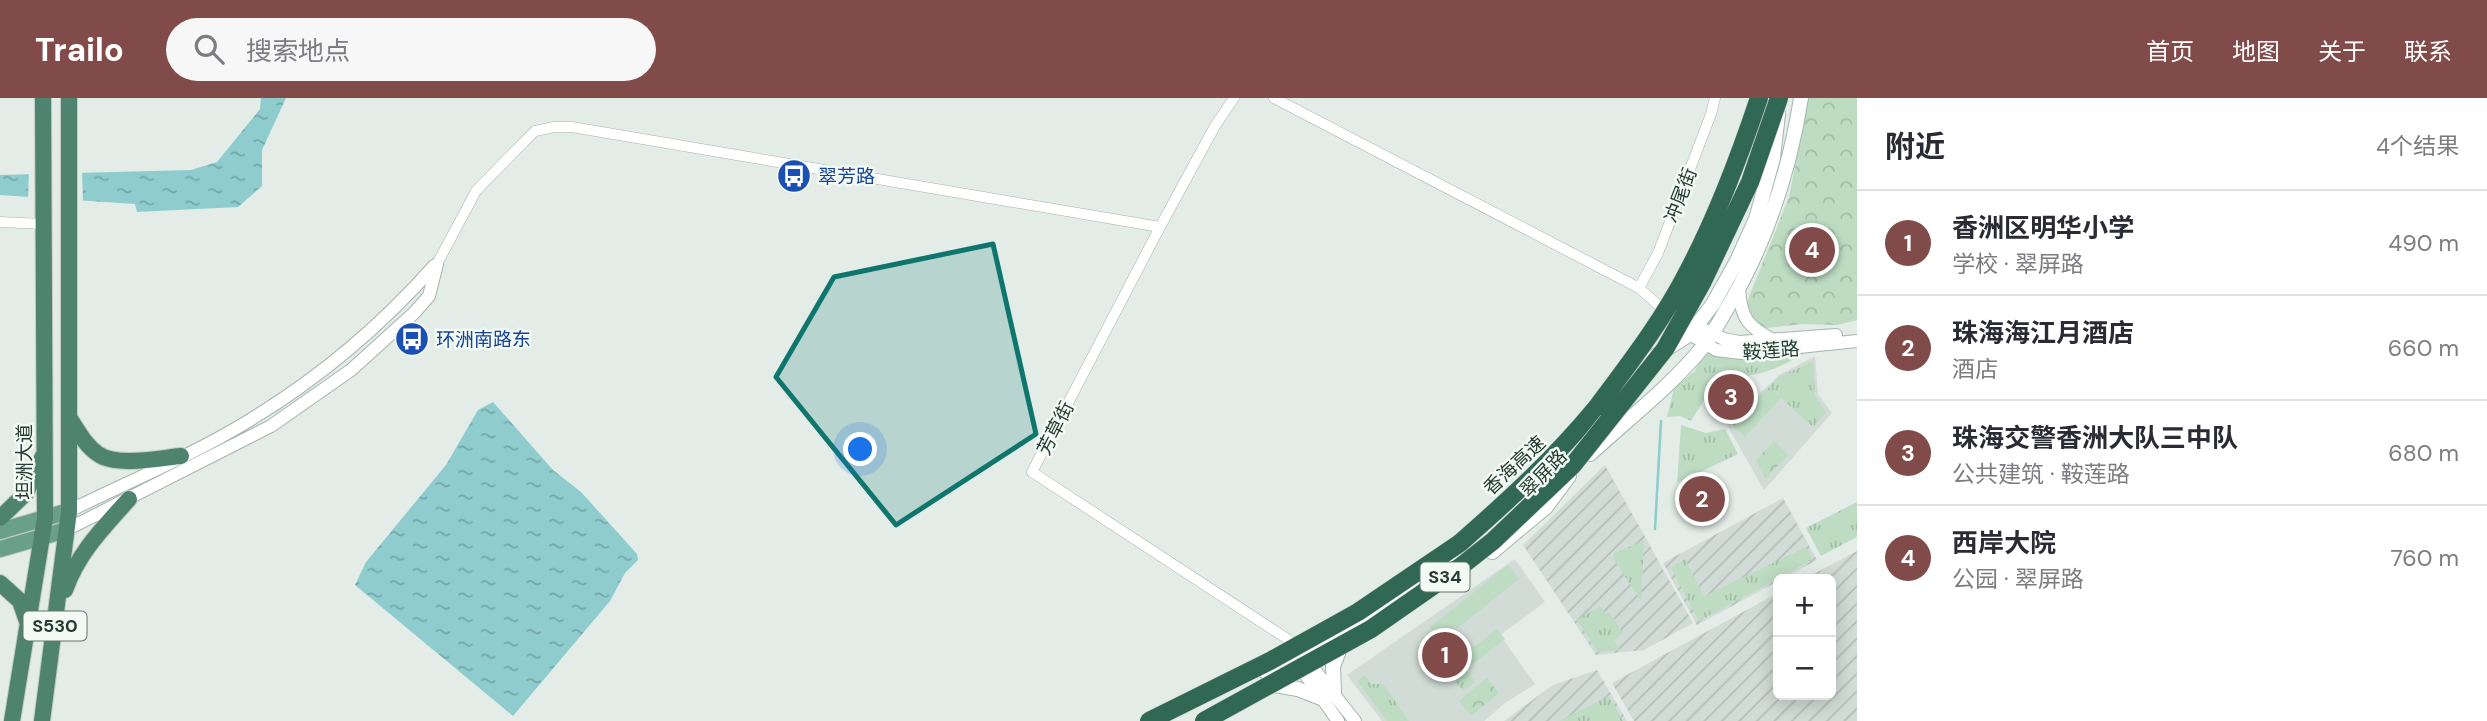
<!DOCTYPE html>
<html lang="zh">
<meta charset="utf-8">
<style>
body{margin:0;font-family:"DM Sans","Noto Sans SC",sans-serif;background:#f7f7f7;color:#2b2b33}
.controls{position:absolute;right:21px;bottom:21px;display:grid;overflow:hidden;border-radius:10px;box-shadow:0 4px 18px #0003}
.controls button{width:63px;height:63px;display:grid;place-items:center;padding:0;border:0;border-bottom:2px solid #e1e1e2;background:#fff;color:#2b2b33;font:35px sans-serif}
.you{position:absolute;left:861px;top:352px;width:24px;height:24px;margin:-18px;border:5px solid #fff;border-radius:50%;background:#1a73e8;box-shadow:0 0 0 10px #1a73e833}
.badge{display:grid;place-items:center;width:46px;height:46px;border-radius:50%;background:#814b49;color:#fff;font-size:23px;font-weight:700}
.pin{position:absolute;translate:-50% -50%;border:4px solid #fff;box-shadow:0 2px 7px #0006}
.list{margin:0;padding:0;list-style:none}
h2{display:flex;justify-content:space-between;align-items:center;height:91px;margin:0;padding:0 28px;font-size:30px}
h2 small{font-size:23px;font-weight:400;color:#7c7c81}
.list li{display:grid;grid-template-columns:46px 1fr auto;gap:21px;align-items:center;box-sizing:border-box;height:105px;padding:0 28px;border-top:2px solid #e1e1e2}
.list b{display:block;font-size:26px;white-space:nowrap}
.list p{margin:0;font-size:23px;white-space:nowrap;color:#7c7c81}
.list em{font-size:23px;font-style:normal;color:#7c7c81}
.icon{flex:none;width:38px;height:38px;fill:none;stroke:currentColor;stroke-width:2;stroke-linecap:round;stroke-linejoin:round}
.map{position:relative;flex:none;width:1857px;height:623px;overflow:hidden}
header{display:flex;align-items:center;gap:42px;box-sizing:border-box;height:98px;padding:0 35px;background:#814b49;color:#fff}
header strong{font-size:33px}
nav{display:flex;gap:38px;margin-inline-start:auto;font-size:24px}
.search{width:490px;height:63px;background:#f7f7f7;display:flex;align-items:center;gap:18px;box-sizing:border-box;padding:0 24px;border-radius:38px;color:#7c7c81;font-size:26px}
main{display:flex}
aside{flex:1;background:#fff}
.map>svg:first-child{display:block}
.built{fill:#d1dcd6}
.industrial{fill:url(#industrial-furrows)}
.grass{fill:url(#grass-tufts)}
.forest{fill:url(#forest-crowns)}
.garden{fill:#bddcc2}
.water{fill:url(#water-ripples)}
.pier{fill:#e3ece7}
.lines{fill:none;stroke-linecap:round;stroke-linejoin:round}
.stream{stroke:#8eccce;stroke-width:2.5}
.minor-casing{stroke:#a6b4ad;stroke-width:11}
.tertiary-casing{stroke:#a6b4ad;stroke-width:14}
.secondary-casing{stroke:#a2b7ad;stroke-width:16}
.primary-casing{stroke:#c2c8c6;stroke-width:18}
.trunk-casing{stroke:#c2c8c6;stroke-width:18}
.motorway-casing{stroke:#c2c8c6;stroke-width:19}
.minor{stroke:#fff;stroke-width:10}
.tertiary{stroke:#fff;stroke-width:12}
.secondary{stroke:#fff;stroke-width:14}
.primary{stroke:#6a9f8b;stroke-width:16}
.trunk{stroke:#4e8370;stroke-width:16}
.motorway{stroke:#316755;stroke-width:18}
.motorway-bridge-casing{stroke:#c2c8c6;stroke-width:19;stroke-linecap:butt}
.motorway-bridge{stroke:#316755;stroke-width:18}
.marked{fill:#0f766e;fill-opacity:0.2;stroke:#0f766e;stroke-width:5;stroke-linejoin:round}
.labels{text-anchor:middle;stroke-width:5;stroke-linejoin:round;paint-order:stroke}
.shield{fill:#f3f9f5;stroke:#62756d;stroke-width:2}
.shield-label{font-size:18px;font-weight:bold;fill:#243c33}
.transit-label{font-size:19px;fill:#164399;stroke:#f3f9f5;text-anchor:start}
.street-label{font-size:19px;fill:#243c33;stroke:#f3f9f5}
</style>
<header>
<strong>Trailo</strong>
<div class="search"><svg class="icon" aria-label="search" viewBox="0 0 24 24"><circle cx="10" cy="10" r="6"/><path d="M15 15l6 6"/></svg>搜索地点</div>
<nav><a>首页</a><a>地图</a><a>关于</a><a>联系</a></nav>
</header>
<main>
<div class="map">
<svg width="1857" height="623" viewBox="0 0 1857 623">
<defs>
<pattern id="industrial-furrows" width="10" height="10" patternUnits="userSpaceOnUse" patternTransform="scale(1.75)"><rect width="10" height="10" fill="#d1dcd6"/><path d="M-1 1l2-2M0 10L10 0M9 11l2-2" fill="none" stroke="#b3beb8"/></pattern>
<pattern id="grass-tufts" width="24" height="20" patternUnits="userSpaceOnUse" patternTransform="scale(1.75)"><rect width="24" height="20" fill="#bddcc2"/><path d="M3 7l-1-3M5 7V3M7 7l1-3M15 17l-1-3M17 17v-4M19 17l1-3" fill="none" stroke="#a2bea7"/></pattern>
<pattern id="forest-crowns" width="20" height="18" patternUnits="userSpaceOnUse" patternTransform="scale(1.75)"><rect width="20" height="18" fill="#bddcc2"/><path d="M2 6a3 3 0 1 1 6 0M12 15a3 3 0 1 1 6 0" fill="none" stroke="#a2bea7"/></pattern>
<pattern id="water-ripples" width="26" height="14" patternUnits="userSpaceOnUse" patternTransform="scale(1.75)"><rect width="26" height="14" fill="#8eccce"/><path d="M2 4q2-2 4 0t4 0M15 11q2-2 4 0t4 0" fill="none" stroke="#74a7a8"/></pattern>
</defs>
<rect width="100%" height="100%" fill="#e3ece7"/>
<path class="built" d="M 1815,258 L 1818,296 L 1832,315 L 1764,392 L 1727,327 L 1779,277 Z
M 1515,461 L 1545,504 L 1500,537 L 1535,586 L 1505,605 L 1484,623 L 1382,623 L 1347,577 Z"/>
<path class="industrial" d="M 1605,367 L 1693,525 L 1644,552 L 1596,557 L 1523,447 Z
M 1783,400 L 1817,462 L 1697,527 L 1663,465 Z
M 1857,453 L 1857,623 L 1634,623 L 1612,585 L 1778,495 L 1778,597 L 1831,597 L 1831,481 L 1804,481 Z
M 1597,572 L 1627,623 L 1504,623 L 1553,587 Z"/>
<path class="grass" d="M 1708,246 L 1728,253 L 1819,247 C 1793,261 1752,290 1723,272 L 1691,323 L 1680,318 L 1667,319 L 1674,290 L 1695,273 Z
M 1813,263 L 1815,297 L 1826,314 L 1813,329 L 1781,300 L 1745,339 L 1732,327 L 1779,279 Z
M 1681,327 L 1706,335 L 1725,331 L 1738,356 L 1677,385 Z
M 1857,404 L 1857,439 L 1821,458 L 1806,430 Z
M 1644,443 L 1641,503 L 1613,460 L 1614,455 Z
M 1806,449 L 1813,461 L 1699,523 L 1671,470 L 1685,461 L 1704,498 Z
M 1600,508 L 1605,516 L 1609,514 L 1623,535 L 1614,542 L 1620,552 L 1598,554 L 1577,522 Z
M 1497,531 L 1505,541 L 1466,571 L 1475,584 L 1463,593 L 1446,571 Z
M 1365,577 L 1371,586 L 1383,586 L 1409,623 L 1387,623 L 1357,583 Z
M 1609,598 L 1623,623 L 1559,623 Z"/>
<path class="forest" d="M 1808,0 L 1857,0 L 1857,222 L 1837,227 L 1802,226 L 1766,230 L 1753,222 L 1747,204 L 1789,99 Z
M 1774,343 L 1788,357 L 1765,381 L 1756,362 Z
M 1487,580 L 1499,595 L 1471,618 L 1459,603 Z"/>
<path class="garden" d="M 1508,467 L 1519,481 L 1441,543 L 1430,529 Z"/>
<path class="water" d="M 261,0 L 286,0 L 262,52 L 262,88 L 238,109 L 137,114 L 135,106 L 0,97 L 0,77 L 191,72 L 217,64 L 260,11 Z
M 493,304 L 553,372 L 581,394 L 637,456 L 638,462 L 625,475 L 610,503 L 513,618 L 355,487 L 366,464 L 446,367 L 478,312 Z"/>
<path class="pier" d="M 82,71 L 83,106 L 28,102 L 29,72 Z"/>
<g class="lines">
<path class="stream" d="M 1655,431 L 1661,323"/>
<g class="minor-casing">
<path id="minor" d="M 1234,0 L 1215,28 L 1160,129 L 1032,374 L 1292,544 L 1297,551
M 1274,0 L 1639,190 L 1682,228
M 0,124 L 44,126
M 437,166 L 476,93 L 505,63 L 535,33 L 554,29 L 572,29 L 1160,129
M 1639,190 L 1658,155 L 1711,16 L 1715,0"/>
</g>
<g class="tertiary-casing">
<path id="tertiary" d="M 1739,191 C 1741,221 1748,229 1775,243
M 1696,228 L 1724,241 L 1739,244 L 1836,237
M 1690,236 L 1716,252 L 1741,255 L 1857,243
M 69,413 C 130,383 193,357 250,322 C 319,280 381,228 434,168
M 66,432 L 271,328 L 351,272 L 414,215 L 429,198 L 437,166
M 1305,560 L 1355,623
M 1296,563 L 1338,623"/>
</g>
<g class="secondary-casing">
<path id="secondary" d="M 1622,287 L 1638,269 L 1690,236 L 1713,206 L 1737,163 L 1756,121 L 1773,60 L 1778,16
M 1590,356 C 1628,321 1670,289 1702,250 C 1711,239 1718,226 1725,214 C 1765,148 1789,76 1801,0
M 1492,454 L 1546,409 L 1569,378
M 1266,574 C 1331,543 1393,504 1451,461
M 1275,587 L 1298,591 L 1321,600
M 1334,594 L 1333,568 L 1339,553"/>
</g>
<g class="primary-casing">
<path id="primary" d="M 0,433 L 69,413
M 0,451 L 66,432"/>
</g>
<g class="trunk-casing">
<path id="trunk" d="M 70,321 C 78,333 85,347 98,356 C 116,369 160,360 181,358
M 0,420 L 26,395 L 43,358
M 0,485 L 20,503 L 27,523
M 65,492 C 78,455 103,430 129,401
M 12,623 L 45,420 L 43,0
M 42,623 L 69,413 L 69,0"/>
</g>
<g class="motorway-casing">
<path id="motorway" d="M 1460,445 C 1510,401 1554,361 1597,309"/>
</g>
<use href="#minor" class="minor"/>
<use href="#tertiary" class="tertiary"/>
<use href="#secondary" class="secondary"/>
<use href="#primary" class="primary"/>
<use href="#trunk" class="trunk"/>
<use href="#motorway" class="motorway"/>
<g class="motorway-bridge-casing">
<path id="motorway-bridge" d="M 1597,309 C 1629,266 1663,222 1687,175 C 1717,119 1739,60 1759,0
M 1149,623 L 1270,563 L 1358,514 L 1460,445
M 1204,623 L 1371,531 L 1460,469 L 1493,443 L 1573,367 L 1665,251 L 1703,183 L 1750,84 L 1779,0"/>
</g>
<use href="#motorway-bridge" class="motorway-bridge"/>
</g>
<path class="marked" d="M 993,146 L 1036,336 L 896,427 L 776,279 L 834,179 Z"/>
<defs>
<g id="bus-disc" transform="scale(1.75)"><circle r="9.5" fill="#1a4fb4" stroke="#f3f9f5"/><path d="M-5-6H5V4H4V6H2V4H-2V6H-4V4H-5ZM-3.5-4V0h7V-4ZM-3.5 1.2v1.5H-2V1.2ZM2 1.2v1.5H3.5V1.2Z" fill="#fff"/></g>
</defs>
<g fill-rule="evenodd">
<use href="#bus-disc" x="794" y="78"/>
<use href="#bus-disc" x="412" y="241"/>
</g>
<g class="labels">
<g class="shield">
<rect x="1420.5" y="464.5" width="49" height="29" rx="5"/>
<rect x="23.5" y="513.5" width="63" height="29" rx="5"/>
</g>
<g class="shield-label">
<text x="1445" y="485">S34</text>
<text x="55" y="534">S530</text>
</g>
<g class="transit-label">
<text x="818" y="85">翠芳路</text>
<text x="436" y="248">环洲南路东</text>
</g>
<g class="street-label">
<text transform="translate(1680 97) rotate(-69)" y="7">冲尾街</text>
<text transform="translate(1771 252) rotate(-4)" y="7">鞍莲路</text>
<text transform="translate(1055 330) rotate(-63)" y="7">芳草街</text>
<text transform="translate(24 364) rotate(-90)" y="7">坦洲大道</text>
<text transform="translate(1514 367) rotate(-43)" y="7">香海高速</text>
<text transform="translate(1543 375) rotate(-46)" y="7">翠屏路</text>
</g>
</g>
</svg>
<div class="controls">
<button>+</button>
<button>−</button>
</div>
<div class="you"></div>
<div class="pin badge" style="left:1445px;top:557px">1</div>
<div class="pin badge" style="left:1702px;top:401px">2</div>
<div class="pin badge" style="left:1731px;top:299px">3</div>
<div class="pin badge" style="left:1812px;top:152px">4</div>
</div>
<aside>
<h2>附近<small>4个结果</small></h2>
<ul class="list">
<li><span class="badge">1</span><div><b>香洲区明华小学</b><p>学校 · 翠屏路</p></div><em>490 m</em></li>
<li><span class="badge">2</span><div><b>珠海海江月酒店</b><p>酒店</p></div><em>660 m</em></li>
<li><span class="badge">3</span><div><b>珠海交警香洲大队三中队</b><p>公共建筑 · 鞍莲路</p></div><em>680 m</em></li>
<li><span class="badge">4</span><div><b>西岸大院</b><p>公园 · 翠屏路</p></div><em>760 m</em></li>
</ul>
</aside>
</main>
